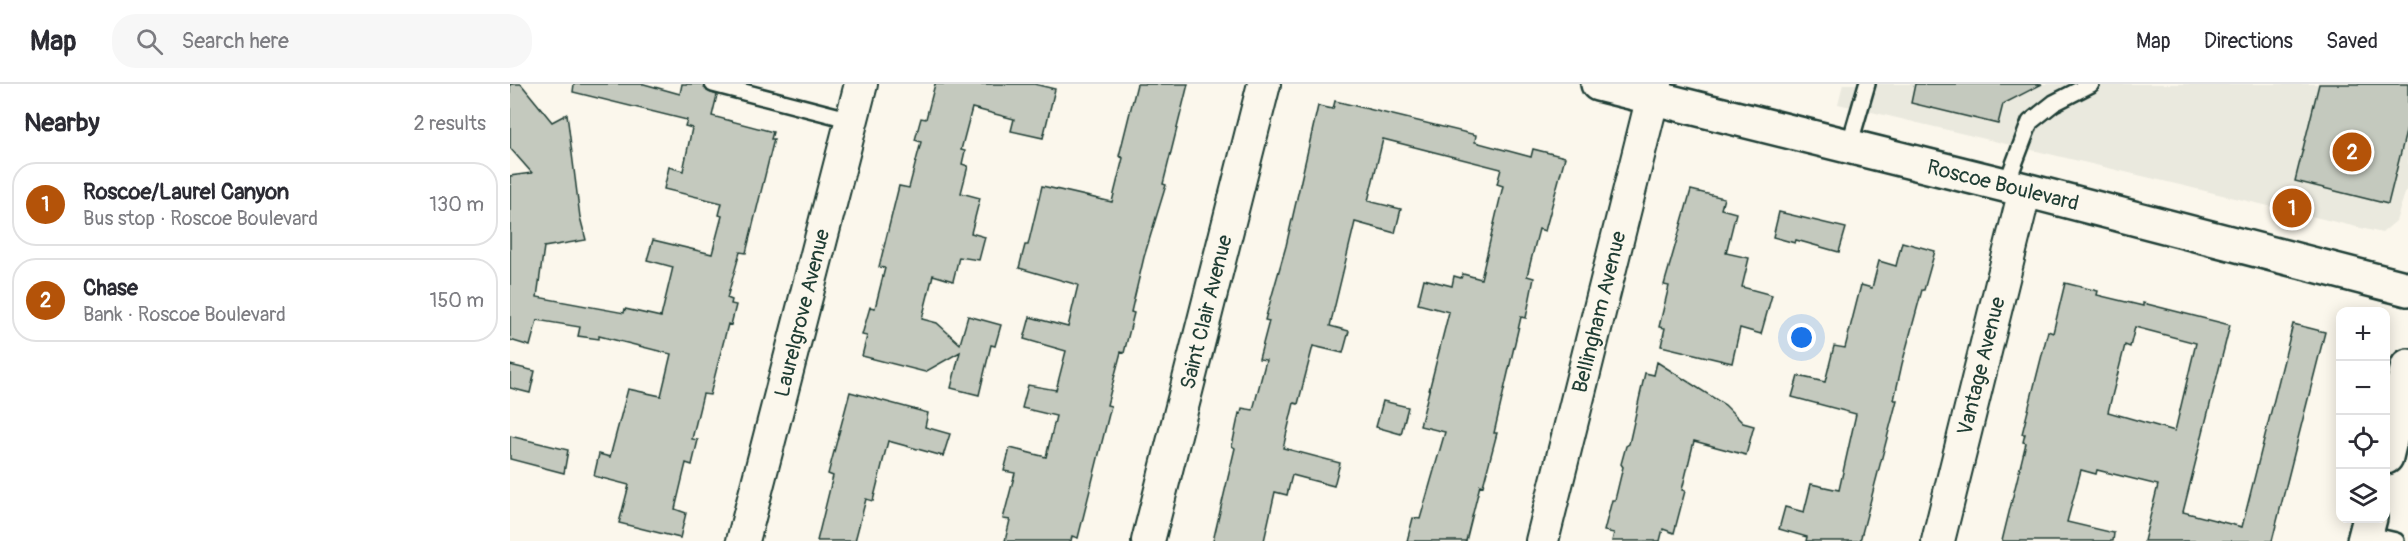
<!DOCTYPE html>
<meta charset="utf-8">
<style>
body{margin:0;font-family:Pangolin,sans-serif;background:#f7f7f7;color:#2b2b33}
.controls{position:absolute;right:18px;bottom:18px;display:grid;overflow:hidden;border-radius:12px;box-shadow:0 3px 15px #0003}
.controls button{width:54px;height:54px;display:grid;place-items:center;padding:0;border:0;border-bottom:2px solid #e1e1e2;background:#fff;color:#2b2b33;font:30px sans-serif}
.you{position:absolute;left:1292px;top:254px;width:21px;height:21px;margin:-15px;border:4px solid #fff;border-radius:50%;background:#1a73e8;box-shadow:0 0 0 9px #1a73e833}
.badge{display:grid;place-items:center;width:39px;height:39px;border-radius:50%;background:#b45309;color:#fff;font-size:20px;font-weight:700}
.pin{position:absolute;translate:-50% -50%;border:3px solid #fff;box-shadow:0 2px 6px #0006}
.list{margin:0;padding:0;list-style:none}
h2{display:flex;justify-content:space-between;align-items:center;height:78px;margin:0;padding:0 24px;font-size:26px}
h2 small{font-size:20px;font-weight:400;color:#7c7c81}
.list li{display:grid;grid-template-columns:39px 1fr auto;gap:18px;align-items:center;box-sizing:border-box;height:84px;margin:0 12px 12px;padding:0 12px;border:2px solid #e1e1e2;border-radius:24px}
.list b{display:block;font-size:22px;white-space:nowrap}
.list p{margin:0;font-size:20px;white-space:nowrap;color:#7c7c81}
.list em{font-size:20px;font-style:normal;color:#7c7c81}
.icon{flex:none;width:33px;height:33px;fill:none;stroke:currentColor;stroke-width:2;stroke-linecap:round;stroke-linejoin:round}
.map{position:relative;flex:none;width:1898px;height:457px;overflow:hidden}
header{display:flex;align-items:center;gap:36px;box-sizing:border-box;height:84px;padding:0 30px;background:#fff;border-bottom:2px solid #e1e1e2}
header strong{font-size:28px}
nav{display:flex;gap:33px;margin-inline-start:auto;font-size:21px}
.search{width:420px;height:54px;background:#f7f7f7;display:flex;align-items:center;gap:15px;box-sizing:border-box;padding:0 21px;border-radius:24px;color:#7c7c81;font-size:22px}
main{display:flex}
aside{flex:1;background:#fff}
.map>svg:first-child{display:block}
.built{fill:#eae9de}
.building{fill:#c4c9be;stroke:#1f3d34;stroke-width:1.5;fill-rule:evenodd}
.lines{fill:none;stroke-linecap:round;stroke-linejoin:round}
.lane-casing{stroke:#1f3d34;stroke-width:20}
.street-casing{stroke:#1f3d34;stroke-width:36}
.primary-casing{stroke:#1f3d34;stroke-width:38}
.lane{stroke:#fbf7ec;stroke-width:15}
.street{stroke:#fbf7ec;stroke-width:32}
.primary{stroke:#fbf7ec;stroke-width:33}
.labels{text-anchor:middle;stroke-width:4.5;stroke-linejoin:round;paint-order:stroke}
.street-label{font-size:21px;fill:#1f3d34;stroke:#fbf7ec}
</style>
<header>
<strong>Map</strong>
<div class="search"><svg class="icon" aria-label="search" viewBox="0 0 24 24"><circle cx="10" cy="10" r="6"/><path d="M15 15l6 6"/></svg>Search here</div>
<nav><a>Map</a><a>Directions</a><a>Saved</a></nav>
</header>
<main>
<aside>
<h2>Nearby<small>2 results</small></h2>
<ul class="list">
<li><span class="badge">1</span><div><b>Roscoe/Laurel Canyon</b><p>Bus stop · Roscoe Boulevard</p></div><em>130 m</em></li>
<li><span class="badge">2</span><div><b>Chase</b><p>Bank · Roscoe Boulevard</p></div><em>150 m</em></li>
</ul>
</aside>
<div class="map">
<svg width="1898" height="457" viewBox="0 0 1898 457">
<rect width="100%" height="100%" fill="#fbf7ec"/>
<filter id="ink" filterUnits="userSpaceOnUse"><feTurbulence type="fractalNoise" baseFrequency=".0167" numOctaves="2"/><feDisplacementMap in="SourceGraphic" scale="12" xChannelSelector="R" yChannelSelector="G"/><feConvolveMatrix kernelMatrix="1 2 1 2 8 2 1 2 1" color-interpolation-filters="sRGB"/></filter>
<g filter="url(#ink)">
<path class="built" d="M 1333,0 L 1898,0 L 1898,100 L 1886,137 L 1872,149 L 1328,20 Z"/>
<path class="building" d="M 0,0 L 11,0 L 42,38 L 57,30 L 70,133 L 76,156 L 34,163 L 27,213 L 114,229 L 115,225 L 151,233 L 163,183 L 137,176 L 143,156 L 202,170 L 212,132 L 209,131 L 212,119 L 154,105 L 159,83 L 173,87 L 182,44 L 175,42 L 177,36 L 63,8 L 64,0 L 134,0 L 170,10 L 172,0 L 194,0 L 197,7 L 207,11 L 202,32 L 263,48 L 261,55 L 264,55 L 236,169 L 230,168 L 217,214 L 222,216 L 221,220 L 226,221 L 221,241 L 218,240 L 200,311 L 193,310 L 182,355 L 188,356 L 182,381 L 176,379 L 165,425 L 176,429 L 170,454 L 109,439 L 119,401 L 84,392 L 89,370 L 100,373 L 118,305 L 151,312 L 161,270 L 89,252 L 89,255 L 68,252 L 70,243 L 27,236 L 20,262 L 0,256 L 0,92 L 22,89 L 0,64 Z
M 425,0 L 524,0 L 545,5 L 533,54 L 501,47 L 504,35 L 462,24 L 451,66 L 455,67 L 452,80 L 458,82 L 451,109 L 470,114 L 461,149 L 475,153 L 469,176 L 449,173 L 443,197 L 423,191 L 412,235 L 427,239 L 450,260 L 458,232 L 491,241 L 485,262 L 481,261 L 469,311 L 441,304 L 450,268 L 415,288 L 352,272 L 357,252 L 352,251 L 360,223 L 365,224 L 375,184 L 369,183 L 389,102 L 399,104 L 411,58 L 405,56 L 411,34 L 416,35 Z
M 627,0 L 678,0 L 653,100 L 656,101 L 634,173 L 621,228 L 624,229 L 614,269 L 611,268 L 597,321 L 601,322 L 568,454 L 562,452 L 561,457 L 495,457 L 500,436 L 493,435 L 505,389 L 494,387 L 500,364 L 536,373 L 546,332 L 512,324 L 518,301 L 546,306 L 556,267 L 514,255 L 520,233 L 558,243 L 568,201 L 509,184 L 515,161 L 518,161 L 532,102 L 602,118 L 613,74 L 609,72 Z
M 1405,0 L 1532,0 L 1493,20 L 1488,40 L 1401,19 Z
M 1809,0 L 1898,0 L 1898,40 L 1878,120 L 1785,97 Z
M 825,17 L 966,51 L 965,58 L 1021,73 L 1023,65 L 1055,73 L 1035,147 L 1029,145 L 1017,192 L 1024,194 L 1016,234 L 1011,233 L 984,349 L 987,349 L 973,402 L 970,401 L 956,457 L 897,457 L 903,434 L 910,435 L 935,348 L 910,342 L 939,228 L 908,220 L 914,195 L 942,202 L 944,192 L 951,194 L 953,190 L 971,195 L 993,102 L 987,100 L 991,85 L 873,55 L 858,117 L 891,125 L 885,149 L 845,138 L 820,242 L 839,247 L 833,269 L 803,262 L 788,320 L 784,319 L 773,364 L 830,379 L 824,402 L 782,391 L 777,411 L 765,408 L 754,457 L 703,457 L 725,364 L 722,362 L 729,329 L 731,330 L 732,324 L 743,326 L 756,276 L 749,275 L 759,237 L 755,236 L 776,162 L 808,22 L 823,25 Z
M 1181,106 L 1214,114 L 1211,125 L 1226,129 L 1216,169 L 1239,174 L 1232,203 L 1262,211 L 1251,250 L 1230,244 L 1222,279 L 1151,262 L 1155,244 L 1149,243 L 1159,202 L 1154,201 Z
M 1269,128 L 1336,144 L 1329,168 L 1286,156 L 1285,159 L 1263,153 Z
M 1392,158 L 1425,167 L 1414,206 L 1412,206 L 1392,280 L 1384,316 L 1387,316 L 1350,457 L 1296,457 L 1297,453 L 1269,445 L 1275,423 L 1294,428 L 1301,400 L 1329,406 L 1346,330 L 1282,313 L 1288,292 L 1315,298 L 1324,262 L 1335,264 L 1351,201 L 1362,204 L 1369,177 L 1386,182 Z
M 1555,199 L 1588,207 L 1587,211 L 1633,222 L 1633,219 L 1720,241 L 1673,428 L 1732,443 L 1783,240 L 1815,248 L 1762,457 L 1634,457 L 1648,401 L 1587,386 L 1586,390 L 1571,386 L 1557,438 L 1604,449 L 1603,457 L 1492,457 L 1516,359 L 1513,358 L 1515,350 L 1512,350 L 1538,247 L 1543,249 ZM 1625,243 L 1686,259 L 1665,347 L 1598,328 L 1615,261 L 1620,263 Z
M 1147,278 L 1215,321 L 1233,339 L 1244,342 L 1236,371 L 1184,357 L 1172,406 L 1175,407 L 1164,449 L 1153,445 L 1150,457 L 1102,457 L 1104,449 L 1094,447 L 1102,416 L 1105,416 L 1113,383 L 1111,380 L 1116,362 L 1119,360 L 1135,289 L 1144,291 Z
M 0,281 L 25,287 L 20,309 L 0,304 Z
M 340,308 L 418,329 L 415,343 L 440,350 L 433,372 L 378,357 L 363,417 L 356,415 L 345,457 L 307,457 L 323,392 L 318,390 Z
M 873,317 L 898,323 L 891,350 L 866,343 Z
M 0,352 L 58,366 L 54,389 L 0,375 Z"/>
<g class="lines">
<g class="lane-casing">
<path id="lane" d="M 203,0 L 342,36
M 1339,62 L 1357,0
M 1496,101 L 1520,38 L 1544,19 L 1581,0
M 1856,450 L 1886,457"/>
</g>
<g class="street-casing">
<path id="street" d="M 233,457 L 351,0
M 638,457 L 754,0
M 1032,457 L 1146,0
M 1428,457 L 1515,106"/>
</g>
<g class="primary-casing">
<path id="primary" d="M 1088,0 L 1515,106 L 1898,205
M 1876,373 L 1898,282
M 1854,457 L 1860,434"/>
</g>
<use href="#lane" class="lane"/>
<use href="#street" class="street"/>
<use href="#primary" class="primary"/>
</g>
</g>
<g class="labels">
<g class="street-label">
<text transform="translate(1493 101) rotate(14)" y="7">Roscoe Boulevard</text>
<text transform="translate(696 228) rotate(-76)" y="7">Saint Clair Avenue</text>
<text transform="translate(1089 228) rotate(-76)" y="7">Bellingham Avenue</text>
<text transform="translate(292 229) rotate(-76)" y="7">Laurelgrove Avenue</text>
<text transform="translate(1471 282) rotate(-76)" y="7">Vantage Avenue</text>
</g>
</g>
</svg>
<div class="controls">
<button>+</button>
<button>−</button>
<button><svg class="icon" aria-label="locate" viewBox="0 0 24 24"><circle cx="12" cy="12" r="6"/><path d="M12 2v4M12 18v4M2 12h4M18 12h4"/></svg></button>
<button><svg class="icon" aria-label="layers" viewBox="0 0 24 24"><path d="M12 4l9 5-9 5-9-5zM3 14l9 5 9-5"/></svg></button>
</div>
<div class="you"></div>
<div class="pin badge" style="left:1782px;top:124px">1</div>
<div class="pin badge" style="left:1842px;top:68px">2</div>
</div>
</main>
